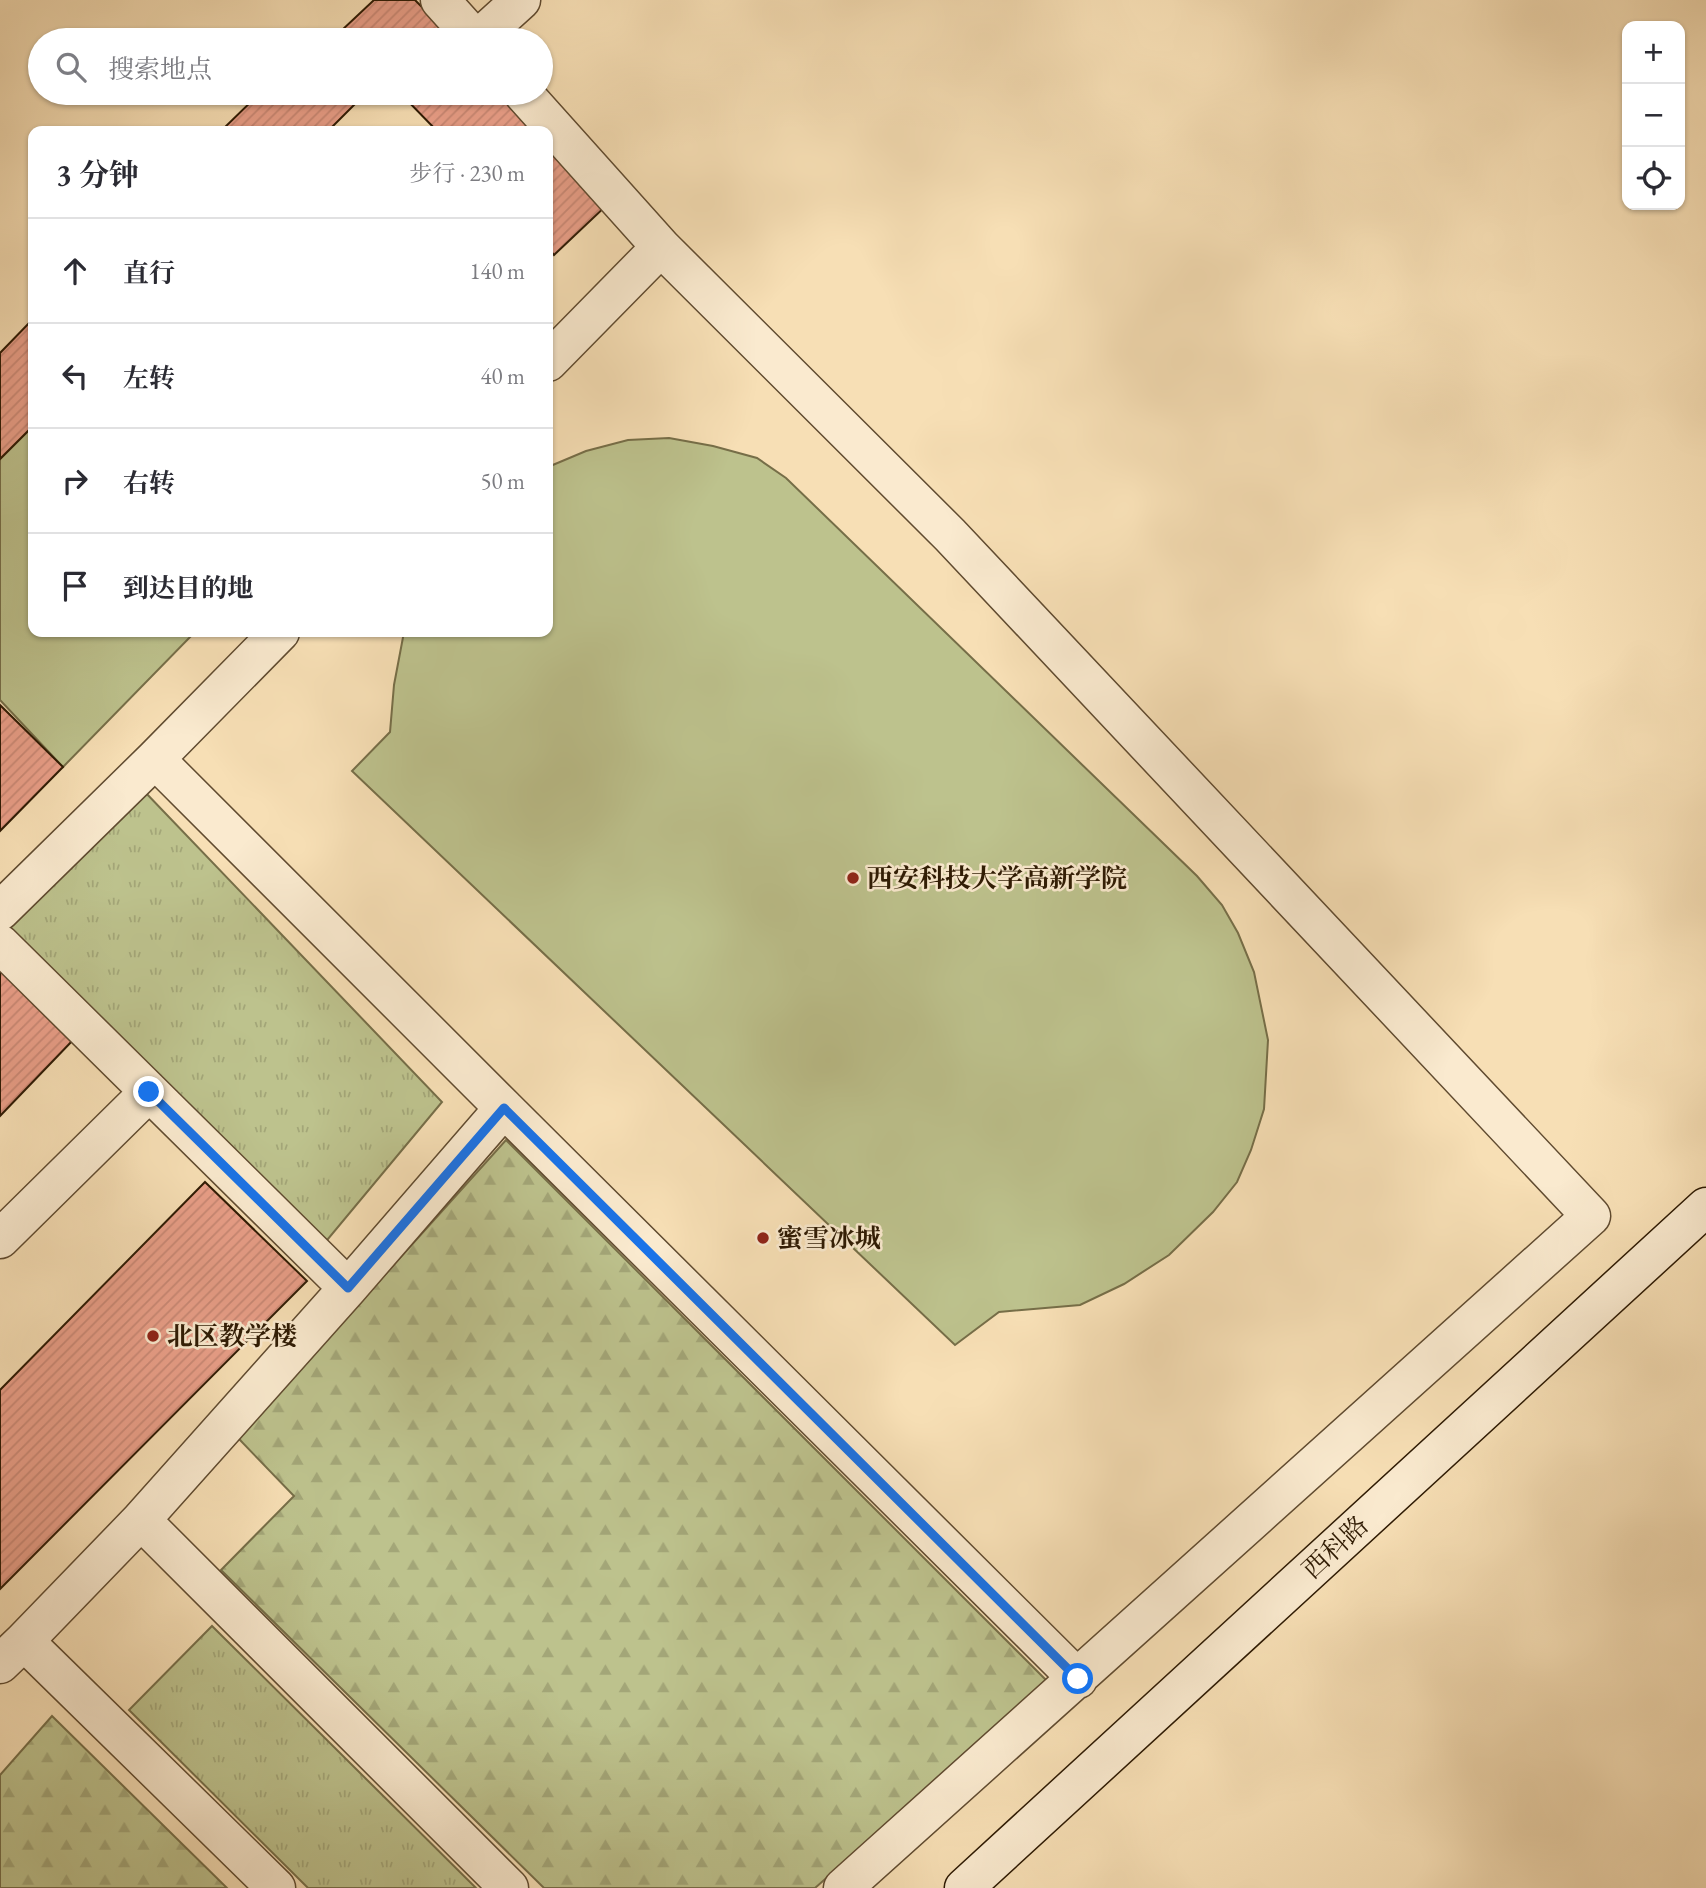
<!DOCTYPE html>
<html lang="zh">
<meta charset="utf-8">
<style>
body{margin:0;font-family:"EB Garamond","Noto Serif SC",serif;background:#f2f2f3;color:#2b2b33}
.controls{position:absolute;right:21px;top:21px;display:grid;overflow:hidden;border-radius:14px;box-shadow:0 2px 5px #0004}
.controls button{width:63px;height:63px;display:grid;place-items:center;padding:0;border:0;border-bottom:2px solid #e1e1e2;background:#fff;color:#2b2b33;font:35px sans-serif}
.stop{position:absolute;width:21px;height:21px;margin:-16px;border:5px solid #1a73e8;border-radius:50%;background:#fff}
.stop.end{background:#1a73e8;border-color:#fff;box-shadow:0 2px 7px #0008}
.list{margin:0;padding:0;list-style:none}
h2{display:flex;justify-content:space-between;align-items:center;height:91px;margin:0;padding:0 28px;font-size:30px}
h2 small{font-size:23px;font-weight:400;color:#7c7c81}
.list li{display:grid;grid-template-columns:46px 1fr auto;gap:21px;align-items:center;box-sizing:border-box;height:105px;padding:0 28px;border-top:2px solid #e1e1e2}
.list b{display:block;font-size:26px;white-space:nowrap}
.list em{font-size:23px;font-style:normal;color:#7c7c81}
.icon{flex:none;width:38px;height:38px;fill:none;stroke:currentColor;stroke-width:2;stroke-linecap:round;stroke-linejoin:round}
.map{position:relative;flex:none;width:1706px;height:1888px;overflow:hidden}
.search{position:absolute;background:#fff;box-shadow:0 2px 5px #0004;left:28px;top:28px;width:525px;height:77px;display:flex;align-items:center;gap:18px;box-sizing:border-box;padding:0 24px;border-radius:38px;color:#7c7c81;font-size:26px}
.panel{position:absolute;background:#fff;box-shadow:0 2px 5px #0004;left:28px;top:126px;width:525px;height:511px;border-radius:14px}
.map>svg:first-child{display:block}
.grass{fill:url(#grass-tufts);stroke:#766e48;stroke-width:2}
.forest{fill:url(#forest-firs);stroke:#766e48;stroke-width:2}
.pitch{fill:#bdc28d;stroke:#766e48;stroke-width:2}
.building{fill:url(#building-hatch);stroke:#2e1a03;stroke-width:2}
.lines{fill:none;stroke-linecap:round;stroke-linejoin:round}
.street-casing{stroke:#604b30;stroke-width:41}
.secondary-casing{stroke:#2e1a03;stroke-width:41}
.street{stroke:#faeacf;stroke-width:38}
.secondary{stroke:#faeacf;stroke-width:38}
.route{stroke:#1a73e8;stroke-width:9}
.poi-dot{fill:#8f2418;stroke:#faeacf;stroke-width:2.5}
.labels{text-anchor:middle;stroke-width:5;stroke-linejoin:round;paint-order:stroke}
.poi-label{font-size:26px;font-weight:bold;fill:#2e1a03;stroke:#faeacf;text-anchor:start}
.street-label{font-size:26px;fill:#2e1a03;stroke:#faeacf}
</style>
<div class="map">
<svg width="1706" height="1888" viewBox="0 0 1706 1888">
<defs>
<pattern id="grass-tufts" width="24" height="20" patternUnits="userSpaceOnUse" patternTransform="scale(1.75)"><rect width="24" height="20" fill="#bdc28d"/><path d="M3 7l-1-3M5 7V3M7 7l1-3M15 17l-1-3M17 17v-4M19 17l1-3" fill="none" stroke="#a3a678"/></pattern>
<pattern id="forest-firs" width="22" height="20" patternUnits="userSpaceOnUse" patternTransform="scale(1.75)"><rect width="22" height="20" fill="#bdc28d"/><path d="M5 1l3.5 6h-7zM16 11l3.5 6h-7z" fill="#a3a678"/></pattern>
<pattern id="building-hatch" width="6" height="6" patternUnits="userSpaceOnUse" patternTransform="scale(1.75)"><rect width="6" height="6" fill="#ea9f89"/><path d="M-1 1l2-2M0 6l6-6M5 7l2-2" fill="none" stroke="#c98875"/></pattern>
</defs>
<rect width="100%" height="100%" fill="#f7dfb5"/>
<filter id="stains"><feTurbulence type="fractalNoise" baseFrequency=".00286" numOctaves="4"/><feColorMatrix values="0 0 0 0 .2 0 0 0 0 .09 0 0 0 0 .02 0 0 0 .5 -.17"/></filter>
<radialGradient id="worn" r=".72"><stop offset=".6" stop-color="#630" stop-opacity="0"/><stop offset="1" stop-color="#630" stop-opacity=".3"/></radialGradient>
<path class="grass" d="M 144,791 L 442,1102 L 323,1245 L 2,928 Z
M 212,1626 L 476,1888 L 308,1888 L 129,1710 Z"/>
<path class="forest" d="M 506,1140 L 1049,1683 L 815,1888 L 544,1888 L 221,1570 L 294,1496 L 238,1438 Z
M 52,1716 L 227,1888 L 0,1888 L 0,1775 Z"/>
<path class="pitch" d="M 33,426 L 33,632 L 195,632 L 63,767 L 0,700 L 0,459 Z
M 669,438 L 713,446 L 757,458 L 786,478 L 1197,876 L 1222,905 L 1238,933 L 1254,972 L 1268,1040 L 1264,1109 L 1251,1150 L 1237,1182 L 1213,1212 L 1169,1255 L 1124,1284 L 1080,1305 L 999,1312 L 955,1345 L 352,771 L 390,732 L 394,685 L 404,632 L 548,632 L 548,467 L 586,451 L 628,440 Z"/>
<path class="building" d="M 374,0 L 415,0 L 454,40 L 350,40 L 341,31 Z
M 260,93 L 354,93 L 360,99 L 328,131 L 221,131 Z
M 400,93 L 504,93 L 541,131 L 437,131 Z
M 548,139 L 609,203 L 554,255 L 548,248 Z
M 33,319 L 33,426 L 0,459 L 0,353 Z
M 0,705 L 63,767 L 0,831 Z
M 0,968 L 75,1038 L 0,1116 Z
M 205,1182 L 307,1281 L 0,1589 L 0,1390 Z"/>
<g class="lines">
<g class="street-casing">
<path id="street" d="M 440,0 L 476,40
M 477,40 L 521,0
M 523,93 L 661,247 L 548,362
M 661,247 L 950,535 L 1591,1216 L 843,1888
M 155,759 L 280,632
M 0,911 L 155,759 L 504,1108 L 348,1288 L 141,1520 L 509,1888
M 0,944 L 348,1288
M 504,1108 L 1078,1679
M 0,1239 L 149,1092
M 24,1641 L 141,1520
M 0,1664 L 24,1641 L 276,1888"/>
</g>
<g class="secondary-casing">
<path id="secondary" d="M 964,1888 L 1706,1207"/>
</g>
<use href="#street" class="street"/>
<use href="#secondary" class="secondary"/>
</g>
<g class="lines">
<path class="route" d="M 149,1092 L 348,1288 L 504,1108 L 1078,1679"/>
</g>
<g class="poi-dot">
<circle cx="853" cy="878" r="7"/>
<circle cx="763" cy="1238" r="7"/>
<circle cx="153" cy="1336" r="7"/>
</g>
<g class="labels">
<g class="poi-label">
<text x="867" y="887">西安科技大学高新学院</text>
<text x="777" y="1247">蜜雪冰城</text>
<text x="167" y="1345">北区教学楼</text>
</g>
<g class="street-label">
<text transform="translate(1335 1547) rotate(-43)" y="9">西科路</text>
</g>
</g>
<rect width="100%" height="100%" filter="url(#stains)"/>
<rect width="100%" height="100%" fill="url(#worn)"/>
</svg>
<div class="controls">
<button>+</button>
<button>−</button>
<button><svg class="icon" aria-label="locate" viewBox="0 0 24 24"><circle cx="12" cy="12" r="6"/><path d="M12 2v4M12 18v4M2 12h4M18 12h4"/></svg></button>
</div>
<div class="stop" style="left:1078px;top:1679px"></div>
<div class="stop end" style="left:149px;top:1092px"></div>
<div class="search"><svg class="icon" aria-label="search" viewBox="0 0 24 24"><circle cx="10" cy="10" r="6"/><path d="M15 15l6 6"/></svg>搜索地点</div>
<section class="panel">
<h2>3 分钟<small>步行 · 230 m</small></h2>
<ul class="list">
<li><svg class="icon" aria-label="ahead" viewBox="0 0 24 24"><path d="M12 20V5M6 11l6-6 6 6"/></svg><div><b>直行</b></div><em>140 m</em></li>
<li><svg class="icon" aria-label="left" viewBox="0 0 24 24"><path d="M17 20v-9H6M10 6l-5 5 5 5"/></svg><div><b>左转</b></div><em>40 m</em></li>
<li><svg class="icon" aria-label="right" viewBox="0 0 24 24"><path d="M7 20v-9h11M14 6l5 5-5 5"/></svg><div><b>右转</b></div><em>50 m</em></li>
<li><svg class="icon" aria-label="arrive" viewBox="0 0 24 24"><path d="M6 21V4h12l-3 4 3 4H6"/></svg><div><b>到达目的地</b></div></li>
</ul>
</section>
</div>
